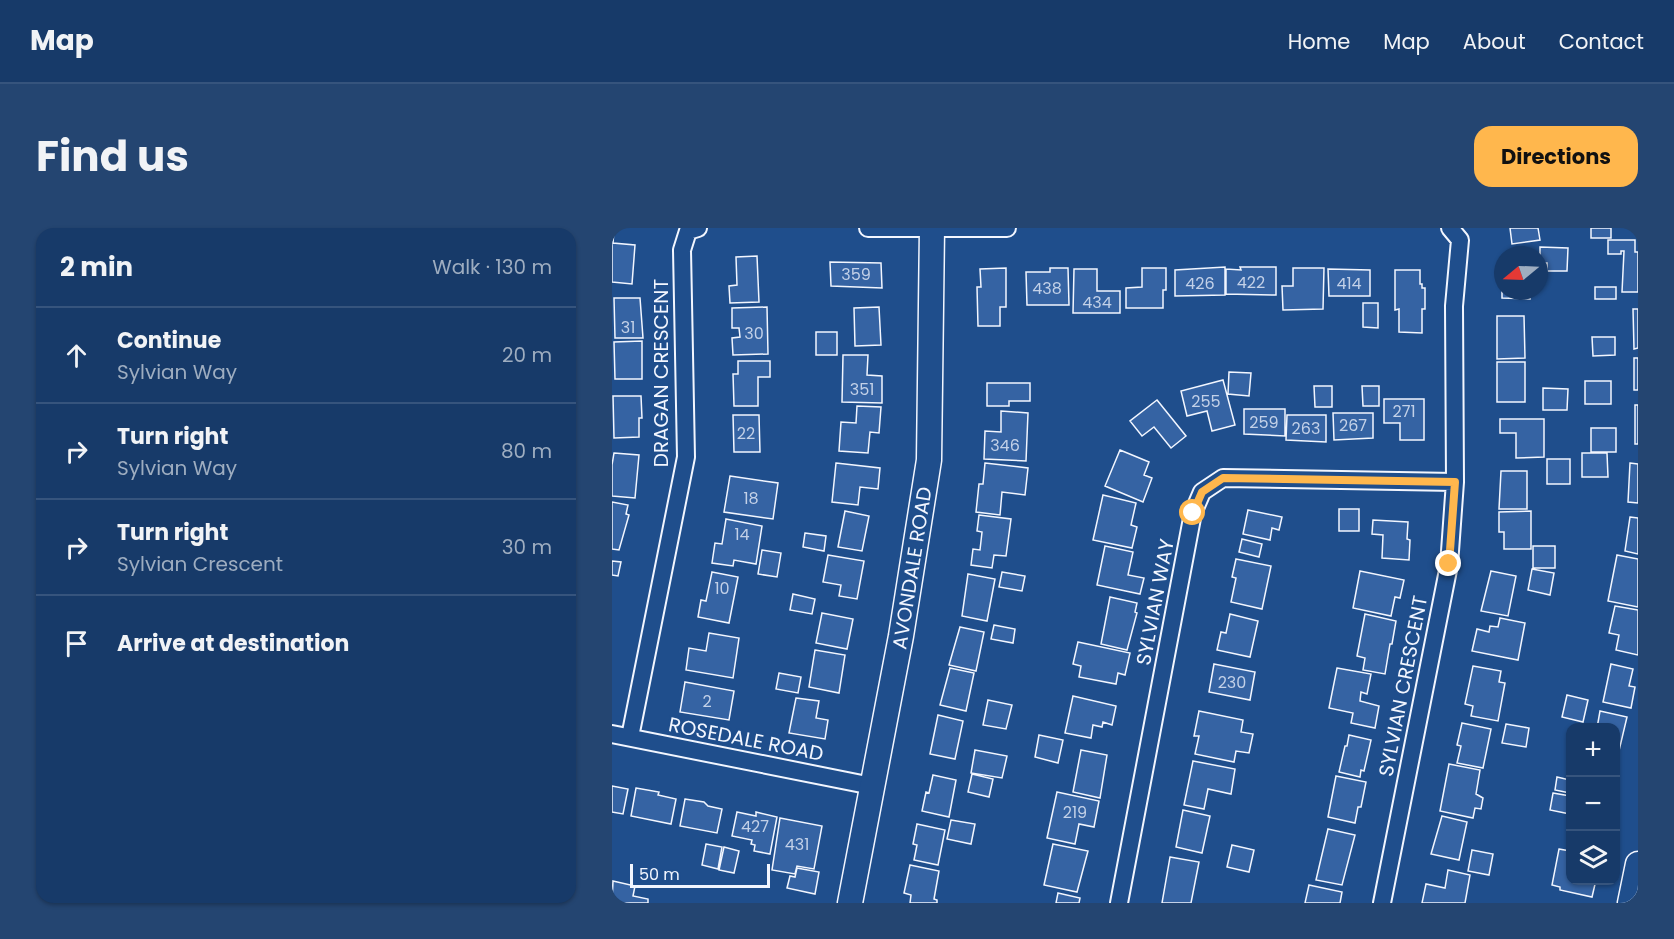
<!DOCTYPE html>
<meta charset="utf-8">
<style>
body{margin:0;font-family:Poppins,sans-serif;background:#244571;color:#f1f3f6}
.controls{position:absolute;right:18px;bottom:18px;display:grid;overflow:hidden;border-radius:12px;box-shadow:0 2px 4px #0004}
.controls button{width:54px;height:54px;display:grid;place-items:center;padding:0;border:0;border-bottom:2px solid #36547d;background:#173a69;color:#f1f3f6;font:30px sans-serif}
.compass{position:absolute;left:882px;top:18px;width:54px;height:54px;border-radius:50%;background:#173a69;box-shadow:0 2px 4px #0004;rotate:251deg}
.scale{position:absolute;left:18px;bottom:15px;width:140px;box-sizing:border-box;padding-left:6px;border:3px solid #f2f6ff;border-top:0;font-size:16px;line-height:21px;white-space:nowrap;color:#f2f6ff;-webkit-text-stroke:4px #1f4e8c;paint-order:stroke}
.stop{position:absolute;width:18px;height:18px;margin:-14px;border:4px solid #ffb74d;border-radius:50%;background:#fff}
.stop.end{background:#ffb74d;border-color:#fff;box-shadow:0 2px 6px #0008}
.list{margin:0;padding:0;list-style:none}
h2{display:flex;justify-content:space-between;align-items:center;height:78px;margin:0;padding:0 24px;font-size:26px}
h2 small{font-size:20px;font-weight:400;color:#9eadc0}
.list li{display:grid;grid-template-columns:39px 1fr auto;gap:18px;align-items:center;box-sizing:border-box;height:96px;padding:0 24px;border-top:2px solid #36547d}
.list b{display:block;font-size:22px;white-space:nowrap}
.list p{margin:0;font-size:20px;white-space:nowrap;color:#9eadc0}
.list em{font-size:20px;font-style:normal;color:#9eadc0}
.icon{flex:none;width:33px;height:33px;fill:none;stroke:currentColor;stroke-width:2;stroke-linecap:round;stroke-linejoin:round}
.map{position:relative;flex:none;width:1026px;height:675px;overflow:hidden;border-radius:18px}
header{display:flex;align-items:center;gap:36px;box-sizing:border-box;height:84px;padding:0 30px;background:#173a69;border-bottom:2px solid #36547d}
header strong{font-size:28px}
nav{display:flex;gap:33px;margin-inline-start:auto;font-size:21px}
.intro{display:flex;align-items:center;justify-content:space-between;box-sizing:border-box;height:144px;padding:0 36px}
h1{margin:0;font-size:42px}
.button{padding:15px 27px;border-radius:18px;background:#ffb74d;color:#111;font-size:21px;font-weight:700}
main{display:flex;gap:36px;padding:0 36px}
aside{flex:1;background:#173a69;border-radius:18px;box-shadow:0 2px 4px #0004}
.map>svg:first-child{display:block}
.building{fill:#3563a3;stroke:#f2f6ff;stroke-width:1.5}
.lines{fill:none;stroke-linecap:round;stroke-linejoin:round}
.street-casing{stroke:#f2f6ff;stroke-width:20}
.secondary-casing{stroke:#f2f6ff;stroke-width:27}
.street{stroke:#1f4e8c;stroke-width:16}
.secondary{stroke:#1f4e8c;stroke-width:24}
.route{stroke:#ffb74d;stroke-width:8}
.labels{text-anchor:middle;stroke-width:4.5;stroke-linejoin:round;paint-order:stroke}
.number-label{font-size:16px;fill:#c3d1e8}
.street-label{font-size:20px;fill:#f2f6ff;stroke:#1f4e8c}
</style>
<header>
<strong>Map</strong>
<nav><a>Home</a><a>Map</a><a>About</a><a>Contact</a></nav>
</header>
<div class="intro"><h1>Find us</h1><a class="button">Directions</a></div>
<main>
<aside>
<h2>2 min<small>Walk · 130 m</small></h2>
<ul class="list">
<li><svg class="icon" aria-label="ahead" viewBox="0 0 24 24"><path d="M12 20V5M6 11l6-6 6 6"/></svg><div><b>Continue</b><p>Sylvian Way</p></div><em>20 m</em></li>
<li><svg class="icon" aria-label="right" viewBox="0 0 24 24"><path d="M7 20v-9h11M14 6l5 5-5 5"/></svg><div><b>Turn right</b><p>Sylvian Way</p></div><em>80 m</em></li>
<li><svg class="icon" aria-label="right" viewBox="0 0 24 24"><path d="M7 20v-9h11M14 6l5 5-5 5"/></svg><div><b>Turn right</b><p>Sylvian Crescent</p></div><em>30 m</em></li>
<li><svg class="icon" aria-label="arrive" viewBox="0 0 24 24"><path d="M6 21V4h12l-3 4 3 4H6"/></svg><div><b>Arrive at destination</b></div></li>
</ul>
</aside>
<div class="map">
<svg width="1026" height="675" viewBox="0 0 1026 675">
<rect width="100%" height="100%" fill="#1f4e8c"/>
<path class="building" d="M 898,0 L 926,0 L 928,12 L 900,16 Z
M 979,0 L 999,0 L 999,10 L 979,10 Z
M 0,1 L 2,3 L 1,15 L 23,17 L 20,56 L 0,54 Z
M 996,12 L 1023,12 L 1023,24 L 1026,24 L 1026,64 L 1010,64 L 1012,23 L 1009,23 L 1009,26 L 996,26 Z
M 928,19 L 956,20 L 955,43 L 935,43 L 935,35 L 928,35 Z
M 145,28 L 147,74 L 118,75 L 117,58 L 125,57 L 124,29 Z
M 890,30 L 891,63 L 918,63 L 918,71 L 890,70 Z
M 218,34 L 269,35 L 270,60 L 219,58 Z
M 613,39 L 613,67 L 563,68 L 563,42 Z
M 628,39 L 664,39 L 664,67 L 614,66 L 614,41 L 629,42 Z
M 394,40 L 394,79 L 388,79 L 388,98 L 366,98 L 365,59 L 369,59 L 368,41 Z
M 438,40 L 456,40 L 457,77 L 415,77 L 414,44 L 438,44 Z
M 530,40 L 554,40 L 554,62 L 551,62 L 551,80 L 514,80 L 514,60 L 530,59 Z
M 681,40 L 712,40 L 711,81 L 671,82 L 670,58 L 681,58 Z
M 462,41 L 485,41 L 485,63 L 508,63 L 508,85 L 461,85 Z
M 716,41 L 758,42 L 758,68 L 717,68 Z
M 783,42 L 808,42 L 808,56 L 810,56 L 810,60 L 813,60 L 813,81 L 810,81 L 810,105 L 787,104 L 787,81 L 783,82 Z
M 983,59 L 1004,59 L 1004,71 L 983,71 Z
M 2,70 L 28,70 L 31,110 L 3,110 Z
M 751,75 L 766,75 L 766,100 L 751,99 Z
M 155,79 L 156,126 L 121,127 L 120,110 L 128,109 L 127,100 L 120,100 L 120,80 Z
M 267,79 L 269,117 L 243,118 L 242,80 Z
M 1021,81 L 1026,81 L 1026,120 L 1022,121 Z
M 885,88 L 912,88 L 913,130 L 885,131 Z
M 204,104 L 225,104 L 225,127 L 204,127 Z
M 980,109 L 1003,109 L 1003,127 L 981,128 Z
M 30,113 L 30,151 L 3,151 L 2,114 Z
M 231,127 L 256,127 L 255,147 L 270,148 L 270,175 L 230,174 Z
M 1022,130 L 1026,130 L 1026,162 L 1022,162 Z
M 126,133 L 158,133 L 158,149 L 146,149 L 146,178 L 122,178 L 121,146 L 126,146 Z
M 885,134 L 913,134 L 913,174 L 885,174 Z
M 617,144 L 639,145 L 637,168 L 616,166 Z
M 611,152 L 623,197 L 600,203 L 595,183 L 575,188 L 569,163 Z
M 973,153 L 999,153 L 999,176 L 973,176 Z
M 375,155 L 418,155 L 418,173 L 397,173 L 397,178 L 375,178 Z
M 702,158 L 720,158 L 720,179 L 703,179 Z
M 750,158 L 767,158 L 767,178 L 751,178 Z
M 931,160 L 956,161 L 955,182 L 931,182 Z
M 1,168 L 29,168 L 30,190 L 27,190 L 27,209 L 2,210 Z
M 772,171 L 812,171 L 812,212 L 788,212 L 788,195 L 772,195 Z
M 545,172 L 574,208 L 559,220 L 542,199 L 530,208 L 518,193 Z
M 1023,177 L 1026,177 L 1026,216 L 1023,216 Z
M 245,178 L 269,179 L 267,205 L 258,204 L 256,225 L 227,223 L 229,194 L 244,195 Z
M 632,181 L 673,181 L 673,208 L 632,206 Z
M 389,183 L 416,185 L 414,233 L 372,231 L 373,203 L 389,204 Z
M 721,185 L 761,185 L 761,210 L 722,212 Z
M 121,187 L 147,187 L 148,224 L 122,224 Z
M 675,187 L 714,187 L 714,214 L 674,212 Z
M 888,191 L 932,191 L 932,229 L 904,230 L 904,205 L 888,205 Z
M 979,200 L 1004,200 L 1004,224 L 979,224 Z
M 508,222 L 537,234 L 532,247 L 540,250 L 531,274 L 493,258 Z
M 2,225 L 27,227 L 23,270 L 0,268 L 0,237 Z
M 970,225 L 995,225 L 996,249 L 970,249 Z
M 935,231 L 958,231 L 958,256 L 935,256 Z
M 224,235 L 268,240 L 266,261 L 248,259 L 246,277 L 220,274 Z
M 373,235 L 416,240 L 413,267 L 390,264 L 388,287 L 364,284 L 367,256 L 371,256 Z
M 1018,235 L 1026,236 L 1026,275 L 1016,274 Z
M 889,243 L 915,243 L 915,281 L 887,281 Z
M 118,248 L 166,255 L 161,291 L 112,284 Z
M 491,267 L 524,275 L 519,297 L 525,299 L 520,320 L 481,312 Z
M 0,274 L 16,277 L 14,286 L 17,287 L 7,322 L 0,321 Z
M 727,281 L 747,281 L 747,303 L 727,303 Z
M 636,282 L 670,289 L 667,302 L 660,300 L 658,312 L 631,306 Z
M 233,283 L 257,288 L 250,323 L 226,319 Z
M 919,283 L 919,321 L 892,321 L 892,304 L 887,304 L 887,284 Z
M 367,287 L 399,291 L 394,328 L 382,327 L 380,340 L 359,337 L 361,321 L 368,322 L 370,304 L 365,303 Z
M 1018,289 L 1026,290 L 1026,326 L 1013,323 Z
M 114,291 L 150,298 L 144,336 L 122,332 L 121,338 L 100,335 L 103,315 L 110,316 Z
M 761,292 L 796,294 L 795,311 L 798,312 L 797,332 L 770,330 L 771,307 L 760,306 Z
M 193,305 L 214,308 L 212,323 L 191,319 Z
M 630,311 L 650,316 L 647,329 L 627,324 Z
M 493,318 L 521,324 L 516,347 L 532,350 L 528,366 L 485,357 Z
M 921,318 L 943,318 L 943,340 L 921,340 Z
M 150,322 L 169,325 L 165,349 L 146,346 Z
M 216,327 L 252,333 L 245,371 L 227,368 L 229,357 L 211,354 Z
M 1005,327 L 1026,331 L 1026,379 L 996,373 Z
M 624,331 L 659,338 L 650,381 L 619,374 L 624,350 L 620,349 Z
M 0,333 L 9,334 L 6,348 L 0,347 Z
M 920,341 L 942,345 L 938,367 L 916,362 Z
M 748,343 L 792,352 L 788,370 L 783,369 L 779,388 L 741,380 Z
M 879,343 L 904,348 L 896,388 L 869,383 Z
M 100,344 L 126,349 L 117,395 L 86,389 L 89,372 L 94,373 Z
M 390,344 L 413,348 L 410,363 L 387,359 Z
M 356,346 L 383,351 L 375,393 L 350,388 Z
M 181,366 L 203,371 L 200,386 L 178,382 Z
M 498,369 L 525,375 L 523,384 L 525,385 L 515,422 L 489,416 Z
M 1003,378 L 1026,382 L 1026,427 L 1004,422 L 1007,407 L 997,405 Z
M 210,385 L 241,391 L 235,421 L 204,415 Z
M 618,386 L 646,393 L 638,429 L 605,422 L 609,404 L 614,405 Z
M 753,386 L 784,393 L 780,416 L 778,416 L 773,446 L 751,442 L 753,430 L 745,428 Z
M 888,390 L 913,395 L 906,432 L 860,423 L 865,401 L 877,404 L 878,398 L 886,399 Z
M 382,397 L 403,401 L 401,415 L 379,411 Z
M 348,399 L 372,404 L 364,443 L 337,437 Z
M 97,405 L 127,410 L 121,450 L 74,442 L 77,420 L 94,423 Z
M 466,414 L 518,425 L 513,447 L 506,445 L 504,456 L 467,449 L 469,438 L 461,436 Z
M 203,422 L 233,427 L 227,465 L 197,459 Z
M 602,436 L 643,444 L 638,472 L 597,464 Z
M 999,436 L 1021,441 L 1017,458 L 1023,459 L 1019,480 L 991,474 Z
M 861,438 L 889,443 L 887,454 L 893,455 L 886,493 L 859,488 L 861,478 L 853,476 Z
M 338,440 L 362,445 L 354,483 L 328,477 Z
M 725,440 L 759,446 L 755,466 L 749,464 L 748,473 L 767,478 L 763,500 L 739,495 L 741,485 L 717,480 Z
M 167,445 L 189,449 L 186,465 L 164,461 Z
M 73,454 L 122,463 L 117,492 L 68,484 Z
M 955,467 L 976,472 L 971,494 L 950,489 Z
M 461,468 L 504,478 L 500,497 L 491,494 L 490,499 L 481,497 L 479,510 L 453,505 Z
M 184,470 L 207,473 L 204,490 L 216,492 L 213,511 L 177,505 Z
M 376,472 L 400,477 L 394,501 L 371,497 Z
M 587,483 L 631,492 L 629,504 L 641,506 L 637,525 L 624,523 L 622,534 L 583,526 L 587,508 L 582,508 Z
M 988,483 L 1015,489 L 1006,527 L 1004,526 L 1004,500 L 985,500 Z
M 326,487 L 351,493 L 343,531 L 318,526 Z
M 850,495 L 879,501 L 871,540 L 845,535 L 849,518 L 845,517 Z
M 894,496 L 917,500 L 914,519 L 890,515 Z
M 427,507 L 451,512 L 446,535 L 423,529 Z
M 737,507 L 759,512 L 752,543 L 749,542 L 748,549 L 727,544 L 733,518 L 735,518 Z
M 363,522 L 395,528 L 390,550 L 359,545 Z
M 469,522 L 495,527 L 488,570 L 461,564 Z
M 581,533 L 623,541 L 619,566 L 596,561 L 592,581 L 572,577 Z
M 837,536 L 868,542 L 864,566 L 871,570 L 869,581 L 863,580 L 861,590 L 828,583 Z
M 360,546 L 381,551 L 377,569 L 356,564 Z
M 321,547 L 344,552 L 337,589 L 310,583 L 314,564 L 317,565 Z
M 724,548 L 754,554 L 749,579 L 746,579 L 743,595 L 716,589 Z
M 945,549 L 958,552 L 958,565 L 943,562 Z
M 0,558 L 16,561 L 11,586 L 0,584 Z
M 24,560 L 47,564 L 46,567 L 64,571 L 59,596 L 19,588 Z
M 445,564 L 487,573 L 482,599 L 467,596 L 463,616 L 435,610 Z
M 941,565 L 958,568 L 958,586 L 938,582 Z
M 73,571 L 92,574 L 96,578 L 110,581 L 105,605 L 68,598 Z
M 571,582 L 598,588 L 590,625 L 564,619 Z
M 125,584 L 144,588 L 144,584 L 165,589 L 158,626 L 142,623 L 143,617 L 139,616 L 140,612 L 120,608 Z
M 830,588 L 855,594 L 847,632 L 819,626 Z
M 168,590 L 210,598 L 202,641 L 185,638 L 183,646 L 160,642 Z
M 339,592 L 363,596 L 359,616 L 335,611 Z
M 305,596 L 333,602 L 326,637 L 302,632 L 305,617 L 301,616 Z
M 716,601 L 743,607 L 730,657 L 704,652 Z
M 94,616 L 110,619 L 106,641 L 90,637 Z
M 441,616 L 476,623 L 465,664 L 432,657 Z
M 620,617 L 642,622 L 637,644 L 615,639 Z
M 112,619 L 127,623 L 122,645 L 107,642 Z
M 947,621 L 958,623 L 958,652 L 984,652 L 980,669 L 948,662 L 948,659 L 940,657 Z
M 860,622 L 881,626 L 877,647 L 856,643 Z
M 558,629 L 587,634 L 579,675 L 550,675 Z
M 298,637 L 327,643 L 322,671 L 325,672 L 325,675 L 298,675 L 299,667 L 292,665 Z
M 185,640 L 207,644 L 203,666 L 175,660 L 178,648 L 183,649 Z
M 836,642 L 858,647 L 853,675 L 810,675 L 814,656 L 833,660 Z
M 1,653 L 23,658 L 21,668 L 36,671 L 36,675 L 0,675 Z
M 697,657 L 730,664 L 728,675 L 693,675 Z
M 446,665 L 468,670 L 467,675 L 444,675 Z"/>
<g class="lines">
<g class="street-casing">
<path id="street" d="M 256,0 L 395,0
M 0,506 L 260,558
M 18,509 L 74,229 L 70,22 L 76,3 L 86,0
M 507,675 L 581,285 L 590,264 L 611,250 L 843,254
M 770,675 L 837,337 L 843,254 L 842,78 L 848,12 L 838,0"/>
</g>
<g class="secondary-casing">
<path id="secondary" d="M 238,675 L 289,408 L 317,232 L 320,0
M 1018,675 L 1026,636"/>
</g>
<use href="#street" class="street"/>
<use href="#secondary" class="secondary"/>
</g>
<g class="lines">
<path class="route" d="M 581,285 L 590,264 L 611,250 L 843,254 L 837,336"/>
</g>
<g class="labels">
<g class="number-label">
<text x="244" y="52">359</text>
<text x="639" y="60">422</text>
<text x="588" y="61">426</text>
<text x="737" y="61">414</text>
<text x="435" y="66">438</text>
<text x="485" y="80">434</text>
<text x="16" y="105">31</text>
<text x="142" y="111">30</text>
<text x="250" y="167">351</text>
<text x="594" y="179">255</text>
<text x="792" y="189">271</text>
<text x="652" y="200">259</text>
<text x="741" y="203">267</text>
<text x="694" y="206">263</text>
<text x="134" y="211">22</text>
<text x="393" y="223">346</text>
<text x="139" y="276">18</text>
<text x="130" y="312">14</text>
<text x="110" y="366">10</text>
<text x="620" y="460">230</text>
<text x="95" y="479">2</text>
<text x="463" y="590">219</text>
<text x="143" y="604">427</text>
<text x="185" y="622">431</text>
</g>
<g class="street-label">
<text transform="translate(49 145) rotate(-90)" y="7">DRAGAN CRESCENT</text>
<text transform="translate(300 340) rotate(-81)" y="7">AVONDALE ROAD</text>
<text transform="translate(543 374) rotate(-79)" y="7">SYLVIAN WAY</text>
<text transform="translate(791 458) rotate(-79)" y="7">SYLVIAN CRESCENT</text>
<text transform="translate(134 511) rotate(11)" y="7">ROSEDALE ROAD</text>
</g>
</g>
</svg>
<div class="controls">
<button>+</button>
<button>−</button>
<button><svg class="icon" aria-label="layers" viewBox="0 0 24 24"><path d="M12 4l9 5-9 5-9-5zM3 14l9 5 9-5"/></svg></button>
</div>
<svg class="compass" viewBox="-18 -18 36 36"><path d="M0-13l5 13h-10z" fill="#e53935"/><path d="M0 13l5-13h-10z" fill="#9eadc0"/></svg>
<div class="scale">50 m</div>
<div class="stop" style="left:581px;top:285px"></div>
<div class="stop end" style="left:837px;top:336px"></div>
</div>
</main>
